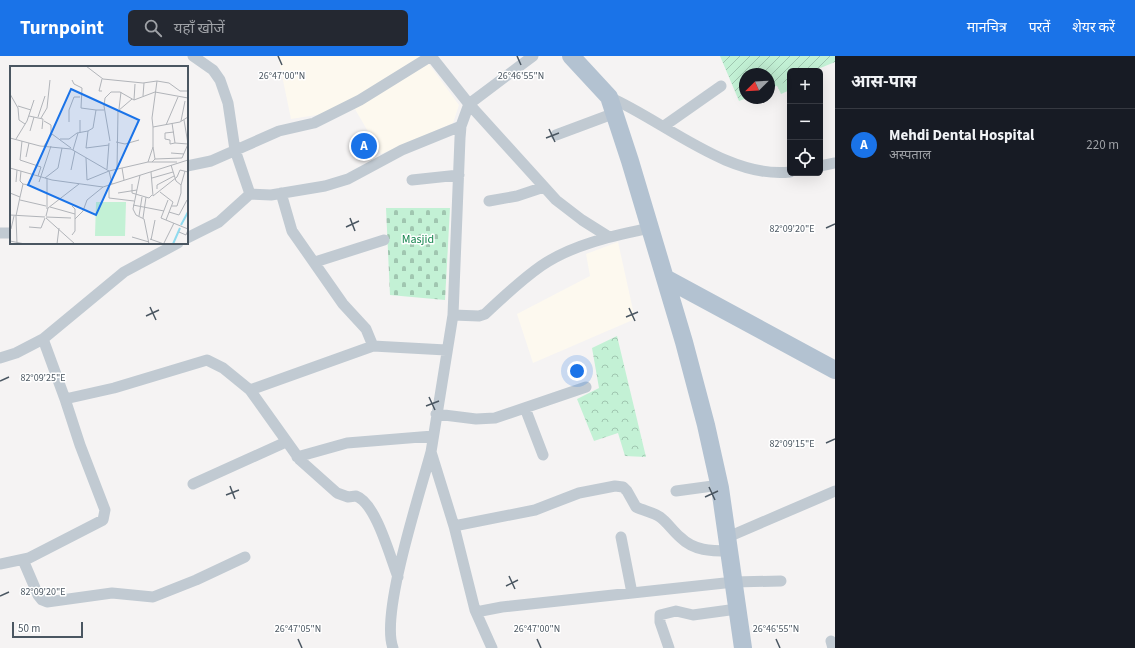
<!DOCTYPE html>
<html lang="hi">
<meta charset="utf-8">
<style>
body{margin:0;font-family:"Source Sans 3","Noto Sans Devanagari",sans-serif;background:#242831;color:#f1f3f6}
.controls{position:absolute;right:12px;top:12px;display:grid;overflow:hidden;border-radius:6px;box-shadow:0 4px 16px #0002}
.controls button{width:36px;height:36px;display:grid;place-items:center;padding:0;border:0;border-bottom:1px solid #363941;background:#171b24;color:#f1f3f6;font:20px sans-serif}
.compass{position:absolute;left:739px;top:12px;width:36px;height:36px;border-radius:50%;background:#171b24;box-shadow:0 4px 16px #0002;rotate:246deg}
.scale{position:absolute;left:12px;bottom:10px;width:71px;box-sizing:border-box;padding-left:4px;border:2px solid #4a5661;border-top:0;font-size:11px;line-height:14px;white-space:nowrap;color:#4a5661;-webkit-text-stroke:3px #fff;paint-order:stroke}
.you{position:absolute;left:577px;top:315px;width:14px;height:14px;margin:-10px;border:3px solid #fff;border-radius:50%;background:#1a73e8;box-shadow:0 0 0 6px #1a73e833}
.badge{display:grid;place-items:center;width:26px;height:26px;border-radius:50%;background:#1a73e8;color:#fff;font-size:13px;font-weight:700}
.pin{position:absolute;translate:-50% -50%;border:2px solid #fff;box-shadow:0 1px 4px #0006}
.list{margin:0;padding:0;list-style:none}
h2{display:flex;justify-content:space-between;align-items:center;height:52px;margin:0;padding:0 16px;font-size:17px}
h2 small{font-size:13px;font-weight:400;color:#9ea1a6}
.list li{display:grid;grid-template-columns:26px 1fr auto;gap:12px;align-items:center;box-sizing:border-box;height:72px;padding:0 16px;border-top:1px solid #363941}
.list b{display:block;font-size:15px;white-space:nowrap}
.list p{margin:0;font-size:13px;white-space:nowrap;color:#9ea1a6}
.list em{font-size:13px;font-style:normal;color:#9ea1a6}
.icon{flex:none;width:22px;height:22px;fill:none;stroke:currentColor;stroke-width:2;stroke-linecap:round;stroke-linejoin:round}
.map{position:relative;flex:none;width:835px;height:592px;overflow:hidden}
header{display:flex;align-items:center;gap:24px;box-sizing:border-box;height:56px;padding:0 20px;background:#1a73e8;color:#fff}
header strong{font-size:19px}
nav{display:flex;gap:22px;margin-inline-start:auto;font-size:14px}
.search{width:280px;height:36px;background:#242831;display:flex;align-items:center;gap:10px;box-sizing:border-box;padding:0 14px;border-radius:6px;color:#9ea1a6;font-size:15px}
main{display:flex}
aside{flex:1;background:#171b24}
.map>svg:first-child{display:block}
.commercial{fill:#fdf9ef}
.forest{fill:url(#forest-crowns)}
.cemetery{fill:url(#cemetery-stones)}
.garden{fill:url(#garden-furrows)}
.building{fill:#cdcfd5}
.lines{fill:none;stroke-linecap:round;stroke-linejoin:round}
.minor{stroke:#c1cad2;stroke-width:11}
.primary{stroke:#b3c2d1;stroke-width:18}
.ticks{fill:none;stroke:#4a5661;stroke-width:1.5}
.labels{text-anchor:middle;stroke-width:3;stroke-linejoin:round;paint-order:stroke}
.park-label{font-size:12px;fill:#17864f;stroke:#fff}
.inset-river{fill:none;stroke:#90daee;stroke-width:2}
.inset-road{fill:none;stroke:#b1b4b9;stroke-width:1}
.view{fill:#1a73e8;fill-opacity:0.15;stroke:#1a73e8;stroke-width:2}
.inset-edge{fill:none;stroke:#4a5661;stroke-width:2}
.ticks-label{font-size:10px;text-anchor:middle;fill:#4a5661;stroke:#fff;stroke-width:3;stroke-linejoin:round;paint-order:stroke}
</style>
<header>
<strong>Turnpoint</strong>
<div class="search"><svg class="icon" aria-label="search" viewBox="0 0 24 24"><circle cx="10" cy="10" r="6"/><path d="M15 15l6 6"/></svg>यहाँ खोजें</div>
<nav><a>मानचित्र</a><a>परतें</a><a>शेयर करें</a></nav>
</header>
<main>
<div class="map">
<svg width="835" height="592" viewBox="0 0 835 592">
<defs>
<pattern id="forest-crowns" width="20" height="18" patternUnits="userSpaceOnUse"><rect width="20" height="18" fill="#c3f1d5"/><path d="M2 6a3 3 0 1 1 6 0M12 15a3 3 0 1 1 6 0" fill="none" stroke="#a0c6b0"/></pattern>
<pattern id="cemetery-stones" width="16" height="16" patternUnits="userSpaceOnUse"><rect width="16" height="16" fill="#c3f1d5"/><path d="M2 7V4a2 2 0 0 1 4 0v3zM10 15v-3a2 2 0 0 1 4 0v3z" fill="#a0c6b0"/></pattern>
<pattern id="garden-furrows" width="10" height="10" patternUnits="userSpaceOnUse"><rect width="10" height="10" fill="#c3f1d5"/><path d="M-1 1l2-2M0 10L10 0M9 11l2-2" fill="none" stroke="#a0c6b0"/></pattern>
</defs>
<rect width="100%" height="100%" fill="#f5f3f3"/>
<path class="commercial" d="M 278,0 L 423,0 L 459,49 L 453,67 L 381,98 L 355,53 L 291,63 Z
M 618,186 L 635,263 L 533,307 L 517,258 L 590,220 L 586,198 Z"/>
<path class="forest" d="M 767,8 L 790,15 L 790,34 L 781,38 Z
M 617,280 L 646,401 L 625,400 L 618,377 L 594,385 L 577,343 L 599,332 L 592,292 Z"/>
<path class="cemetery" d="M 386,152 L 450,152 L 445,244 L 390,239 Z"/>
<path class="garden" d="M 720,0 L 835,0 L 835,6 L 813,15 L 790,15 L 790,24 L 769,33 L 769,18 L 745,18 L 745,42 L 747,42 L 739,45 Z"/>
<path class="building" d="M 365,77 L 373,94 L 360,100 L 353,82 Z"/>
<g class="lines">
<path class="minor" d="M 193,0 L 213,14 L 220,24 L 228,47 L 235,94 L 250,138 L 271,139 L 325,130 L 348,123 L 402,94 L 461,70
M 431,0 L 469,48 L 461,70 L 460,82 L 453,259 L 431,396 L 454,470 L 475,554 L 492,592
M 533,0 L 469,48 L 556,144 L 582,164 L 609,181
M 609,41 C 664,65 728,123 790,116
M 664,70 L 721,30
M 556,79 L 615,57
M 187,110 L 211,105 L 279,75 L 314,67 L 360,44 L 431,0
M 820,110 L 835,107
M 412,124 L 459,119
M 489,145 L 517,140 L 544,131
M 0,177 L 11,177
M 187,182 L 219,166 L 250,138
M 315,206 L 384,184
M 453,259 L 479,260 L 485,258 C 503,241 521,224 541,210 C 573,188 613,180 650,172
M 43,283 L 65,343 L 114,332 L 207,304 L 223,312 L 250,334 L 373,290 L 366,273 L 343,248 L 292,175 L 281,137
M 373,290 L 446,294
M 0,302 L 16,297 L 43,283 L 124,216 L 178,187
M 250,334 L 300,404 L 337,437 L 348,441 L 356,440 C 376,447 390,501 398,521
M 525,352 L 543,399
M 436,358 L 476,363 L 495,362 L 586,331
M 297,401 L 347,387 L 433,380
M 193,428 L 286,386
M 676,435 L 720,429
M 454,470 L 535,454 L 579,437 L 615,430 L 623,431 L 627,435 L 636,451 C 644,455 653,456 660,461 C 667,466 673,475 680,481 C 694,495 711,495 730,495
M 621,481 L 632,537
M 728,481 L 835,435
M 23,504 L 38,539 L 42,544 L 47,546 L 112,537 L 153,541 L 196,524 L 245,501
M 0,508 L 29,502 L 103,464 L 105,454 L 80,389 L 65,343
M 476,556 L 502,551 L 734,526 L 781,525
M 831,585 L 833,592
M 393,592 C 380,558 420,437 431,396
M 669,592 L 660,566 L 660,559 L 676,555 L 693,559 L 737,553"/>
<path class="primary" d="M 571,0 L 609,41 L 630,105 L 684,286 L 706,369 L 720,432 L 743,592
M 665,222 L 835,314"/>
</g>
<path class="ticks" d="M 278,0 L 282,9M 517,0 L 521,9M 549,73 L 555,86M 546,82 L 559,77M 350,162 L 355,175M 346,171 L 359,165M 826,172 L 835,168M 150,251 L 156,264M 629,252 L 635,265M 146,260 L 159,254M 626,261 L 638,256M 0,325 L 9,321M 429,341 L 435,354M 426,350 L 439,345M 826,387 L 835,383M 230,430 L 235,443M 709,431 L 715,444M 226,439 L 239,434M 705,441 L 718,435M 509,520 L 515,533M 506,530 L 518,524M 0,540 L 9,536M 298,583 L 302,592M 537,583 L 541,592M 776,583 L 780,592"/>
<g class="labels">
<g class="park-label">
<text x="418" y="187">Masjid</text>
</g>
</g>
<g transform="translate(10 10)">
<rect width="178" height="178" fill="#f5f3f3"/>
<path d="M 86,136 L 116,136 L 115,170 L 85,170 Z" fill="#c3f1d5"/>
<path class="inset-river" d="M 171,159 L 178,146M 163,178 L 170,162"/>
<path class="inset-road" d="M 76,0 L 93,13 L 133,17 L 147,15 L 159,17 L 170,25 L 178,25M 62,14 L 64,18 L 72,22 L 71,42 L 86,44M 92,25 L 89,25 L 92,13M 0,28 L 8,42 L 9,54 L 15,58M 133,30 L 134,17M 124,34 L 125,18M 8,40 L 21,44M 109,43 L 111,26M 94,44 L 86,44 L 83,62 L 78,65 L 76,82 L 99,79M 19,50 L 33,53 L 32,63M 28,51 L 35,30M 31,52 L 37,42 L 40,14M 70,54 L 70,67M 34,55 L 41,59 L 41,68M 171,55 L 175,35M 59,56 L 59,44 L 64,31 L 70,31M 162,57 L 165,77 L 178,78 L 174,54M 156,59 L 168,31M 143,61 L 142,52 L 147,15M 20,65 L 24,51M 164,66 L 155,67 L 155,73 L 160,74 L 160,78 L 165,77M 0,72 L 30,80 L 61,83 L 99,105 L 138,96 L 167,96M 6,73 L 17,55 L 24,34M 50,73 L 59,73 L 67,67 L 78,65M 12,75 L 10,94 L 31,101 L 28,110M 100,75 L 94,40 L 95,32 L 101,26 L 110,26 L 124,34 L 145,26 L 178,32M 106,76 L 115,78 L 129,74M 34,80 L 42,68 L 61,82M 143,81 L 145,93M 63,84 L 68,67M 161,87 L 174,88M 16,91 L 19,77M 76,92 L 77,114M 172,92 L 178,78M 138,96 L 143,81 L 143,61 L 170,56 L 178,51M 142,96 L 145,93 L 172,92M 161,99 L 166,115 L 171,119 L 171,127 L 167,140 L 162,140M 0,102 L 42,114 L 93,121 L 178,94M 112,102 L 114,114M 97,103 L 99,77M 107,103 L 108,45 L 122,33M 61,104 L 65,85M 11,105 L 10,115 L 13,118M 141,106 L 143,130 L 167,111 L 170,104 L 178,106M 130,109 L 123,143 L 126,149 L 134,153 L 139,178M 35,112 L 48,102 L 52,82M 37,112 L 37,143M 142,112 L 163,106M 77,114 L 99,105 L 102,118M 6,116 L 7,104M 29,116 L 41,80M 122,118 L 122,127 L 139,132 L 142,129M 99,119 L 99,132 L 124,135M 171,119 L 175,105M 147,123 L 147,119 L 164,110M 150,126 L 163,136 L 156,154M 0,127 L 10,131 L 6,150 L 7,178M 108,127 L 127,124M 10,131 L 13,118 L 19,119M 10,134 L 36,140M 158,134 L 151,152 L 178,163M 123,139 L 154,145M 40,141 L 65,148M 159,146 L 169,149 L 177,134M 0,149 L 35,151M 36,150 L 38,142 L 69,118M 129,150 L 132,131M 36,151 L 61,152M 36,152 L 65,178M 133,152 L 136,131M 65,153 L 73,145 L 77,134 L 93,121M 19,161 L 31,162 L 35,152M 1,163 L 4,150M 169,166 L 176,169 L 178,164M 62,169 L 65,165 L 65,143 L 62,140M 122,171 L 139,176M 140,173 L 154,178M 141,174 L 145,154M 0,175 L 15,178M 154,177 L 164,157M 47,178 L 49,162"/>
<path class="view" d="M 61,23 L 129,54 L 86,149 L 18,119 Z"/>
<rect width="178" height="178" class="inset-edge"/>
</g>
<g class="ticks-label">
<text x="282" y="23">26°47'00"N</text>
<text x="521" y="23">26°46'55"N</text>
<text x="792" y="176">82°09'20"E</text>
<text x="43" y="325">82°09'25"E</text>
<text x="792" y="391">82°09'15"E</text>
<text x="43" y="539">82°09'20"E</text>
<text x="298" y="576">26°47'05"N</text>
<text x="537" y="576">26°47'00"N</text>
<text x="776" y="576">26°46'55"N</text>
</g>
</svg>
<div class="controls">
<button>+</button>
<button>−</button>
<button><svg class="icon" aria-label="locate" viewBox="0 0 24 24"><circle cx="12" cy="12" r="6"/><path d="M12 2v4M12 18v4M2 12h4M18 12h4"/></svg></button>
</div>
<svg class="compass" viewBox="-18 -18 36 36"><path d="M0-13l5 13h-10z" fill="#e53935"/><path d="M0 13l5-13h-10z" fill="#9ea1a6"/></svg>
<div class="scale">50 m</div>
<div class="you"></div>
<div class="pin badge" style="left:364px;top:90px">A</div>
</div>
<aside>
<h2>आस-पास<small></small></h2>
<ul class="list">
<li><span class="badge">A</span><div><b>Mehdi Dental Hospital</b><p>अस्पताल</p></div><em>220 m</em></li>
</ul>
</aside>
</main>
